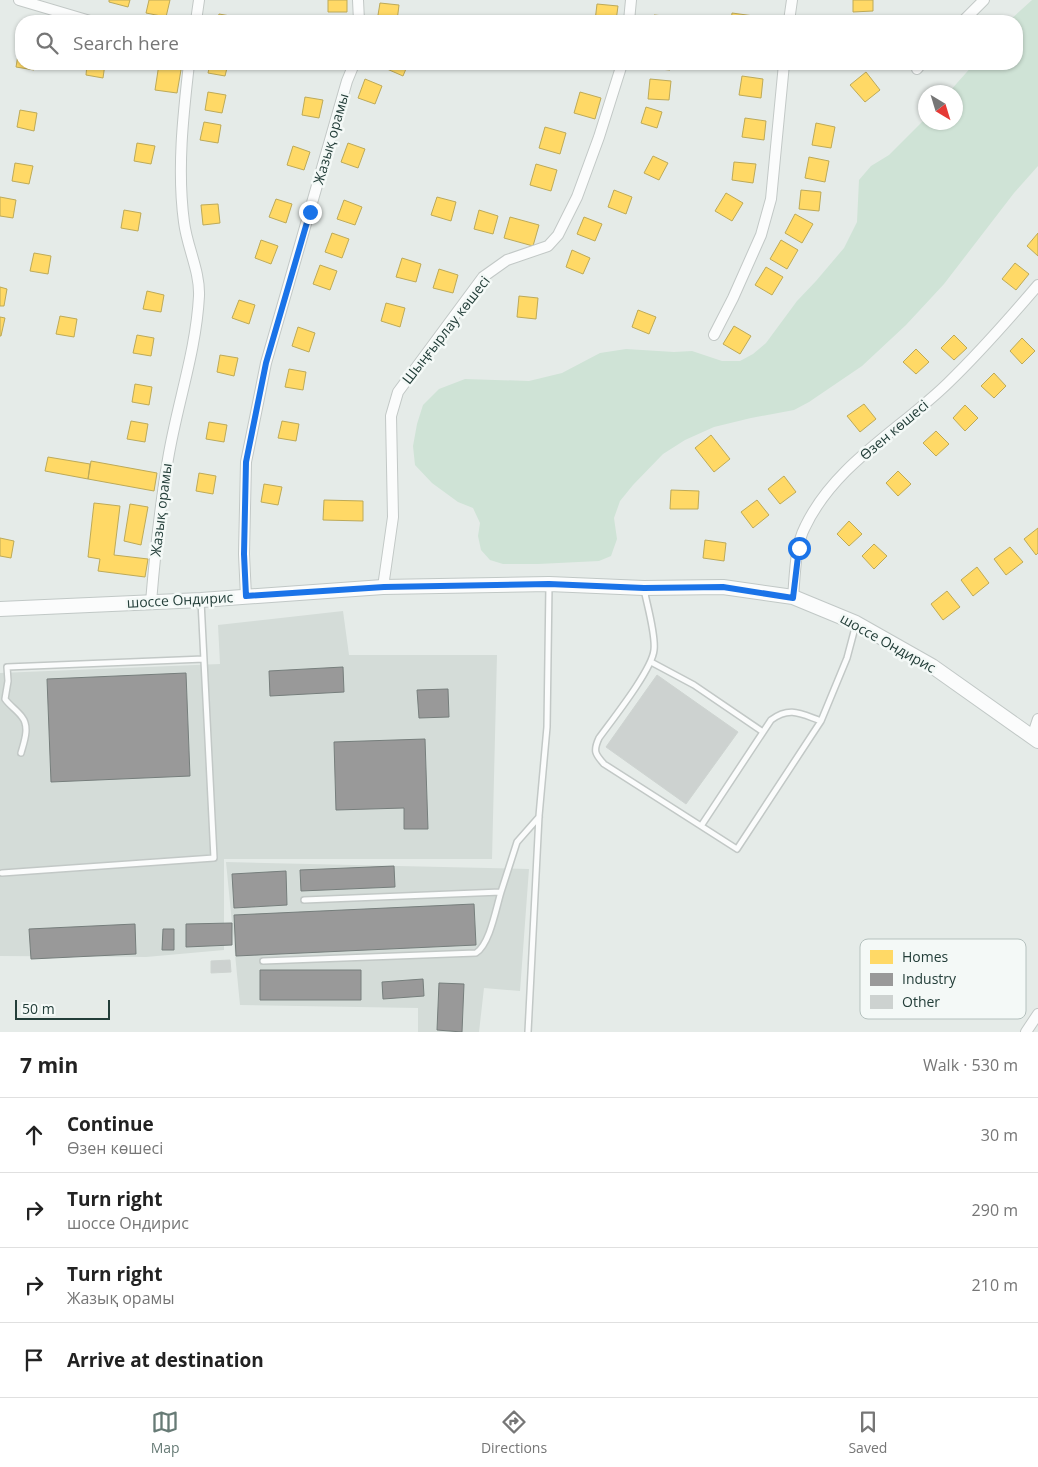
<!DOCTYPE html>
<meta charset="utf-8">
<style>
body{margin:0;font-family:"Open Sans",sans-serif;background:#f2f2f2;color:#222}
.compass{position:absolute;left:918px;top:85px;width:45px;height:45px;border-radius:50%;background:#fff;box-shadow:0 1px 4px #0004;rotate:142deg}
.scale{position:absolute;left:15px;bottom:12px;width:95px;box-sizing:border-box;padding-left:5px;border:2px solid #233e39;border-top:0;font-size:14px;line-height:18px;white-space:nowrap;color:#233e39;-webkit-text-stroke:4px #f4f9f7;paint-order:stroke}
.stop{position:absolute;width:15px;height:15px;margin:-11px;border:4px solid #1a73e8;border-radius:50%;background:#fff}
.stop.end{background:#1a73e8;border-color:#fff;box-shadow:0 1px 5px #0008}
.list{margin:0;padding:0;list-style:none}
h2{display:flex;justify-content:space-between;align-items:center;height:65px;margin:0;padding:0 20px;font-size:21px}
h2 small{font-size:16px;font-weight:400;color:#767676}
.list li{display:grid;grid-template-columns:32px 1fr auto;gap:15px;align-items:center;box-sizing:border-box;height:75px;padding:0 20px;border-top:1px solid #e0e0e0}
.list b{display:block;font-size:19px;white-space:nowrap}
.list p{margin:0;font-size:16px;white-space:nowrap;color:#767676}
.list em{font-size:16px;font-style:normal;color:#767676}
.icon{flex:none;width:28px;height:28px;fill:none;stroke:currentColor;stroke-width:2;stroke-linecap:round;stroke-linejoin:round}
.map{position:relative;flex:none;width:1038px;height:1032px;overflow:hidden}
.search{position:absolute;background:#fff;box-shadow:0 1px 4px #0004;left:15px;right:15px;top:15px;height:55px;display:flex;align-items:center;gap:12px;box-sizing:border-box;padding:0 18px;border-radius:20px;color:#767676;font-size:19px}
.sheet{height:365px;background:#fff}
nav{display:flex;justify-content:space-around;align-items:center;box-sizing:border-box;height:70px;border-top:1px solid #e0e0e0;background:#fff;font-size:14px;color:#767676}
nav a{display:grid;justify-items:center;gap:2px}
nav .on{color:#677b76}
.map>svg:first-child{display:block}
.built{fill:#d4dcd8}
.green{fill:#cfe3d6}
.homes{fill:#ffd966;stroke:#bdaa58}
.industry{fill:#999;stroke:#767e7c}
.building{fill:#cdd2d0;stroke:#ced4d1}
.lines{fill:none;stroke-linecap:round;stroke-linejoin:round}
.lane-casing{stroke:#c2c8c6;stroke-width:8}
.street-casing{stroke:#c2c8c6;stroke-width:12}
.secondary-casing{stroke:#c1c8c6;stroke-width:16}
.lane{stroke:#fbfcfc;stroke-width:5}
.street{stroke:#fbfcfc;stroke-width:10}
.secondary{stroke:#fbfcfc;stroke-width:14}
.route{stroke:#1a73e8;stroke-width:6}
.labels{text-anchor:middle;stroke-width:5;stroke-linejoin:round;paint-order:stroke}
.street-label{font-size:14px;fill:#233e39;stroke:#f4f9f7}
.key{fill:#f4f9f7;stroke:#b5c1be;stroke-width:1}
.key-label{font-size:14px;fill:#233e39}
</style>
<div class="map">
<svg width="1038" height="1032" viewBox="0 0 1038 1032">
<rect width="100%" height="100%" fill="#e5ebe8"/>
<path class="built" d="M 343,611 L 349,655 L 497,655 L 492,859 L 224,859 L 224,950 L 146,957 L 0,956 L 0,673 L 220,664 L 218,625 Z
M 226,862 L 529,869 L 520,991 L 484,988 L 479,1032 L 418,1032 L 418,1008 L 240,1005 Z"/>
<path class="green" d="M 1032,0 L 1038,0 L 1038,166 L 1014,193 L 944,284 L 906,325 L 862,366 L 809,402 L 794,410 L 751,418 L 714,427 L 685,440 L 663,454 L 633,485 L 620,501 L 614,518 L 617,539 L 611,556 L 599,561 L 538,564 L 503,564 L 490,560 L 481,550 L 478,536 L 480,523 L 473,508 L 458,502 L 432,483 L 415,465 L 413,446 L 417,424 L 423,405 L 439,389 L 465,379 L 529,381 L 562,373 L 600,353 L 626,349 L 674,352 L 692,351 L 722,361 L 740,361 L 753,354 L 766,343 L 797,301 L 816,281 L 844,248 L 857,222 L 859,180 L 871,166 L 889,155 L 925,119 L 926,122 L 956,122 L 956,92 L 949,92 L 974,64 L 1017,64 L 1017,21 L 1009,21 Z"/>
<path class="homes" d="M 109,0 L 130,0 L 128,7 L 109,2 Z
M 149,0 L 170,0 L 166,17 L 146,13 Z
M 328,0 L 347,0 L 347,12 L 328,12 Z
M 853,0 L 873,0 L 873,11 L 853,12 Z
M 380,3 L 399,5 L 397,21 L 377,21 Z
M 597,4 L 618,6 L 616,21 L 595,21 Z
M 732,13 L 754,16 L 753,21 L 731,21 Z
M 219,14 L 236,17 L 235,21 L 217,21 Z
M 654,15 L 674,17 L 673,21 L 653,21 Z
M 762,16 L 784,19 L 783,21 L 762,21 Z
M 19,49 L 21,49 L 21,64 L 35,64 L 34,70 L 16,67 Z
M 87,64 L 105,64 L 103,78 L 86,75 Z
M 159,64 L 182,64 L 177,93 L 155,90 Z
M 210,64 L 228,64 L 225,76 L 208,73 Z
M 389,64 L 408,64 L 403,76 L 387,69 Z
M 650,64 L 671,64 L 670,70 L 650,68 Z
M 866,72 L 880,90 L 865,102 L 850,85 Z
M 742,76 L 763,79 L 761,98 L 739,95 Z
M 365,79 L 382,86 L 375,104 L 358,98 Z
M 650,79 L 671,81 L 669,100 L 648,99 Z
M 208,92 L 226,95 L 222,113 L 205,110 Z
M 580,92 L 601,98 L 595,119 L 574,113 Z
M 305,97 L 323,100 L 319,118 L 302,115 Z
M 646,107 L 662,112 L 657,128 L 641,123 Z
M 20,110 L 37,113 L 34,131 L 17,127 Z
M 745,118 L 766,121 L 764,140 L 742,137 Z
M 204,122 L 221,125 L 218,143 L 200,140 Z
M 816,123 L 835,127 L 831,148 L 812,145 Z
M 545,127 L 566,133 L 560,154 L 539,148 Z
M 137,143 L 155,146 L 151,164 L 134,161 Z
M 348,143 L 365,149 L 358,168 L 341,162 Z
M 293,146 L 310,152 L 304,170 L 287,165 Z
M 653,156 L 668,163 L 659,180 L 644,173 Z
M 809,157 L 829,161 L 825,182 L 805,178 Z
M 734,162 L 756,164 L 753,183 L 732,180 Z
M 15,163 L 33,166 L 29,184 L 12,181 Z
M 536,164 L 557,170 L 551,191 L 530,185 Z
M 614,190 L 632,197 L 626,214 L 608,207 Z
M 801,190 L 821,192 L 819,211 L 799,209 Z
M 726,193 L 743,203 L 732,221 L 715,211 Z
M 0,197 L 16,200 L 13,218 L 0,216 Z
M 437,197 L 456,202 L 451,221 L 431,215 Z
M 276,199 L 292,204 L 286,223 L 269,217 Z
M 344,200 L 362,207 L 355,225 L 337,219 Z
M 218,204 L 220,223 L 203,225 L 201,205 Z
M 124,210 L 141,213 L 138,231 L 121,228 Z
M 479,210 L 498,216 L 493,234 L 474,229 Z
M 795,214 L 813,224 L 802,243 L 785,233 Z
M 510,217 L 539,225 L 533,246 L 504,238 Z
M 584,217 L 602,224 L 595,241 L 577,234 Z
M 332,233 L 349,239 L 342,258 L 325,252 Z
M 1038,233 L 1038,256 L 1027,246 Z
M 261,240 L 278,246 L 271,264 L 255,258 Z
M 781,240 L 798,250 L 787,269 L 770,259 Z
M 572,250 L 590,258 L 583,274 L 566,267 Z
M 34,253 L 51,256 L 48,274 L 30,271 Z
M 402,258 L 421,264 L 416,282 L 396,277 Z
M 1015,263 L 1029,274 L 1016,290 L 1002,279 Z
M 320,265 L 337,271 L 330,290 L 313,284 Z
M 766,267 L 783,277 L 772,295 L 755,285 Z
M 439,269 L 458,275 L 453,293 L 433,288 Z
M 0,287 L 7,289 L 4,306 L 0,306 Z
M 147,291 L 164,295 L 161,312 L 143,309 Z
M 519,296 L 538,298 L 536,319 L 517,317 Z
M 239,300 L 255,305 L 249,324 L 232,318 Z
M 386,303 L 405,308 L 400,327 L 381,321 Z
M 638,310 L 656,317 L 649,334 L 632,327 Z
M 60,316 L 77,319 L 74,337 L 56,334 Z
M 0,317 L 5,318 L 1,336 L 0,336 Z
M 734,326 L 751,336 L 740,354 L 723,344 Z
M 298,327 L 315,333 L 309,352 L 292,346 Z
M 137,335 L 154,338 L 151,356 L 133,353 Z
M 954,335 L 967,348 L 954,360 L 941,348 Z
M 1022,338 L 1035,351 L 1022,364 L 1010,351 Z
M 916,349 L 929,362 L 916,374 L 903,362 Z
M 220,355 L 238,358 L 234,376 L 217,372 Z
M 289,369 L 306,372 L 303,390 L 285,387 Z
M 994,373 L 1006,386 L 994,398 L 981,386 Z
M 135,384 L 152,387 L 149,405 L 132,402 Z
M 864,404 L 876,419 L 860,432 L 847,416 Z
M 965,405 L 978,418 L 965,431 L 953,418 Z
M 131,421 L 148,424 L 145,442 L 127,439 Z
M 282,421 L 299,424 L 296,441 L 278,438 Z
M 209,422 L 227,425 L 224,442 L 206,439 Z
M 936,431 L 949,444 L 936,456 L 923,443 Z
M 711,435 L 730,459 L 714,472 L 695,448 Z
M 48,457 L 90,464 L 88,479 L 45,471 Z
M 91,461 L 157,473 L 154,491 L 88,479 Z
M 898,471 L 911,484 L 898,496 L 886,483 Z
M 199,473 L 216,476 L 213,494 L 196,491 Z
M 784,476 L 796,492 L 780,504 L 768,489 Z
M 264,484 L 282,487 L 278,505 L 261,502 Z
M 671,490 L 699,491 L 698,509 L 670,509 Z
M 324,500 L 363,501 L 363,521 L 323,520 Z
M 757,500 L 769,515 L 753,528 L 741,512 Z
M 94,503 L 120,506 L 114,555 L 148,559 L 145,577 L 98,571 L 100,559 L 88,557 Z
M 130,504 L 148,507 L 141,545 L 124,541 Z
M 849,521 L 862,534 L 849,546 L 837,534 Z
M 1038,528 L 1038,553 L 1036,555 L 1024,539 Z
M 0,538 L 14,541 L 11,558 L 0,556 Z
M 705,540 L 726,543 L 724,561 L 703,558 Z
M 874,544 L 887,556 L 874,569 L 862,556 Z
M 1010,547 L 1023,562 L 1006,575 L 994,559 Z
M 977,567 L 989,583 L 973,596 L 961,580 Z
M 947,591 L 960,607 L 943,620 L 931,604 Z"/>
<path class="industry" d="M 343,667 L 344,692 L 270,696 L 269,671 Z
M 186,673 L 190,776 L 51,782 L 47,679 Z
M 448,689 L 449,717 L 419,718 L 417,690 Z
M 425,739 L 428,829 L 404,829 L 404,808 L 336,810 L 334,742 Z
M 394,866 L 395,887 L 301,891 L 300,870 Z
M 286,871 L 287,905 L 234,908 L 232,874 Z
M 474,904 L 476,945 L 236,956 L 234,915 Z
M 232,923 L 232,945 L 186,947 L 186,924 Z
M 135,924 L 136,954 L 31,959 L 29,929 Z
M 163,929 L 174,929 L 174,950 L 162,950 Z
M 260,970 L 361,970 L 361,1000 L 260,1000 Z
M 423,979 L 424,996 L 383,999 L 382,982 Z
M 439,983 L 464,984 L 462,1032 L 437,1030 Z"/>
<path class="building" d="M 657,675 L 738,732 L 686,804 L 606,747 Z
M 230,960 L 231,972 L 211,973 L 211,961 Z"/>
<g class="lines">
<g class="lane-casing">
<path id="lane" d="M 644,589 C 647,605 656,635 654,650 C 652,670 612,720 599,738 C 593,751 595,754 604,764 L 737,849 L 821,721 L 847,658 L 856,624
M 651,662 L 694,685 L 763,732
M 21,753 C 24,742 30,727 22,717 C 17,710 10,706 5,699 L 8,681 L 7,667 L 204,659
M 701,826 L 771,720 C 790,706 801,714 821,721
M 2,873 L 214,858 L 201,601
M 304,900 L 501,892 L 517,842 L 539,817
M 263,961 L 476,953 C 490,944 496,908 501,892
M 528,1032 L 539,816 L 547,727 L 549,585"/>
</g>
<g class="street-casing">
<path id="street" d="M 19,0 L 90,21
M 358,0 L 359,21
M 196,21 L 199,0
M 629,21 L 631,0
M 789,21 L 792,0
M 963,21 L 984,0
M 917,69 L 921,64
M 714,335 L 733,298 L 761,235 L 771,199 L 784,64
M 383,587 L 393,517 L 391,416 L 398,392 L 483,277 L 507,260 L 548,246 L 558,235 L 577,197 L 599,137 L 622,64
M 246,597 L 244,554 L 246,462 L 255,418 L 266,363 L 347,81 L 354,64
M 793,597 C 795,576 795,546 805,527 C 835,464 900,430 948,383 C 980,352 1009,319 1038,285
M 151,602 C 155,554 160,506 168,459 C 177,404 196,352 199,296 C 200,271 187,247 184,222 C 177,170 183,116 189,64
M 1032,737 L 1038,719
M 1026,1032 L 1038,1014"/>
</g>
<g class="secondary-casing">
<path id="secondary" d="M 0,609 L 201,600 L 383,587 L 549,584 L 644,588 L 723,587 L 793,597 L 856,623 L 932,666 L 1038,741"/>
</g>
<use href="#lane" class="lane"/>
<use href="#street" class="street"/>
<use href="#secondary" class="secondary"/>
</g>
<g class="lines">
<path class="route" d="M 310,212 L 266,363 L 246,462 L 244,554 L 246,596 L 384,587 L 549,584 L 644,588 L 723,587 L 793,598 L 799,548"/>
</g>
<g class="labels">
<g class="street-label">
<text transform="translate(331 139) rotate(-74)" y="5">Жазық орамы</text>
<text transform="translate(446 330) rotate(-52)" y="5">Шыңғырлау көшесі</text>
<text transform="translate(894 430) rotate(-40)" y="5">Өзен көшесі</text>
<text transform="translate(161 510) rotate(-83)" y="5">Жазық орамы</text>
<text transform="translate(180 600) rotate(-3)" y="5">шоссе Ондирис</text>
<text transform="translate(888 643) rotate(29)" y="5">шоссе Ондирис</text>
</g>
</g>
<rect x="860" y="939" width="166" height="80" rx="8" class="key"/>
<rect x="870" y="950" width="23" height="14" fill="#ffd966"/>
<rect x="870" y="973" width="23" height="13" fill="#999"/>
<rect x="870" y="995" width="23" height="14" fill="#cdd2d0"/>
<g class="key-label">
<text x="902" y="962">Homes</text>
<text x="902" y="984">Industry</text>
<text x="902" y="1007">Other</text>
</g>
</svg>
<svg class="compass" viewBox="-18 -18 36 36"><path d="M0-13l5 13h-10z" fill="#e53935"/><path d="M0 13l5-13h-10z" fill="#767676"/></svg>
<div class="scale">50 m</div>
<div class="stop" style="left:799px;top:548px"></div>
<div class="stop end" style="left:310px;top:212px"></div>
<div class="search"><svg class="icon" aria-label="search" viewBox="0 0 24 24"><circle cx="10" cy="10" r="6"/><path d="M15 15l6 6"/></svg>Search here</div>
</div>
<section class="sheet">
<h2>7 min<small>Walk · 530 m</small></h2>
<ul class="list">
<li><svg class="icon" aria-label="ahead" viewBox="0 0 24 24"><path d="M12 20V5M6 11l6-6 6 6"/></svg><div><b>Continue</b><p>Өзен көшесі</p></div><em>30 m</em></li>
<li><svg class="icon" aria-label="right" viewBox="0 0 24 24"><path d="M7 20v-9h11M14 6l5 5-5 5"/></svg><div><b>Turn right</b><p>шоссе Ондирис</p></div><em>290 m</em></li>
<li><svg class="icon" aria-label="right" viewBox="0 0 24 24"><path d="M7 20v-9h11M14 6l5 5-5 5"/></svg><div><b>Turn right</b><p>Жазық орамы</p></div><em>210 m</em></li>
<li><svg class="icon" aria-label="arrive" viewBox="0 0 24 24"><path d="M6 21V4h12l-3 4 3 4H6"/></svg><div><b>Arrive at destination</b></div></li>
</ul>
</section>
<nav>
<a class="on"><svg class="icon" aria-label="map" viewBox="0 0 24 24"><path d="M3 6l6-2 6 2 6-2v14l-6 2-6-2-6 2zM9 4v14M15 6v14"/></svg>Map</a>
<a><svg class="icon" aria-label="directions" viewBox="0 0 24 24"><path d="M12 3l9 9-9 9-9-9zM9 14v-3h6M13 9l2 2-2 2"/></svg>Directions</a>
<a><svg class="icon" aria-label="saved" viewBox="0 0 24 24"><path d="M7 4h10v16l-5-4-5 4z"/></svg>Saved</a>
</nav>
